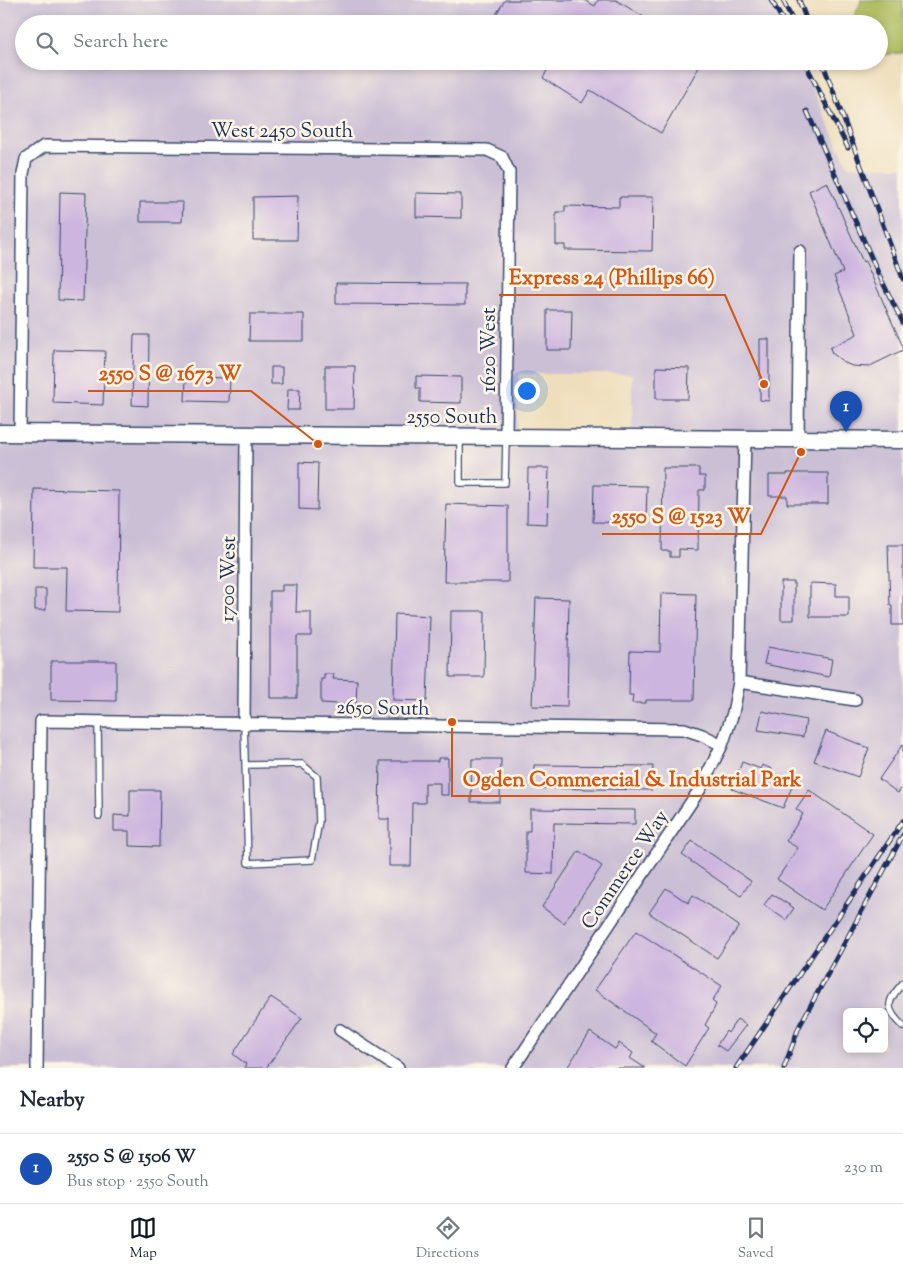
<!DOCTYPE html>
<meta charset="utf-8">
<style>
body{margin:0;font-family:"Sorts Mill Goudy",serif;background:#f6f6f7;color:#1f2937}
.controls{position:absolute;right:15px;bottom:15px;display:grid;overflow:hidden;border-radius:8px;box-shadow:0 2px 8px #0003}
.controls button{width:45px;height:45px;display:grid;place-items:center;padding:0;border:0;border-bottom:1px solid #e0e1e3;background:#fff;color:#1f2937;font:25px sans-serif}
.you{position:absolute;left:526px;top:390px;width:18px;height:18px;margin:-12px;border:4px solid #fff;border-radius:50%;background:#1a73e8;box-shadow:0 0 0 8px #1a73e833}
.badge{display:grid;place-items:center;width:32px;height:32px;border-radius:50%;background:#111827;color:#fff;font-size:16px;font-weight:700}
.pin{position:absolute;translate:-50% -41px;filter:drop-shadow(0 1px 2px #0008)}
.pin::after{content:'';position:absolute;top:26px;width:18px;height:15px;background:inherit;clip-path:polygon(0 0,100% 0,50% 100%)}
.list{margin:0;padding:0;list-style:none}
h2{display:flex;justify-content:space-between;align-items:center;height:65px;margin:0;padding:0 20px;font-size:21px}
h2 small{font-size:16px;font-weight:400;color:#747a83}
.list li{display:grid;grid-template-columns:32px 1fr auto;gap:15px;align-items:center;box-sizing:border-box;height:70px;padding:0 20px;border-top:1px solid #e0e1e3}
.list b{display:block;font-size:19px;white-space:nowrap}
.list p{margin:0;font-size:16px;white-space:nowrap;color:#747a83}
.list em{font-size:16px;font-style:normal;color:#747a83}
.icon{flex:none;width:28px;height:28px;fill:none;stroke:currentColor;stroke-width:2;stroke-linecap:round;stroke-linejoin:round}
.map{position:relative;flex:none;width:903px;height:1068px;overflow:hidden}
.search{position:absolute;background:#fff;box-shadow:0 2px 8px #0003;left:15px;right:15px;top:15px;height:55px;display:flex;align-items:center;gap:12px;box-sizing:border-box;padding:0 18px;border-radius:28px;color:#747a83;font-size:19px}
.sheet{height:135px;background:#fff}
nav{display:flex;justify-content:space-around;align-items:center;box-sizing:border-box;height:70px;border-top:1px solid #e0e1e3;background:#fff;font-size:14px;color:#747a83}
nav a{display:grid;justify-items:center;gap:2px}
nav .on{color:#111827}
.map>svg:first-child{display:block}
.industrial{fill:#cbbfd5;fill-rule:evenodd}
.green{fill:#adbc5e;stroke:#64765e}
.building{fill:#ccb5df}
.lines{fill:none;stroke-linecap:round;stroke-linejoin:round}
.service-casing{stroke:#3b496c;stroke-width:8}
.minor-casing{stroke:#3b496c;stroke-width:14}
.secondary-casing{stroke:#3b496c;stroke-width:19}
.service{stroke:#fff;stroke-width:5.5}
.minor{stroke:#fff;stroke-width:11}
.secondary{stroke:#fff;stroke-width:16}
.rail-casing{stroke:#1b2f5e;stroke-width:5}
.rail{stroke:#fcf5e5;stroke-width:3;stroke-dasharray:9;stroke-linecap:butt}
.labels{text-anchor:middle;stroke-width:5;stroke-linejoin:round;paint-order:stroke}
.street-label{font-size:20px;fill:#1b2f5e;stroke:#fcf5e5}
.leader{fill:none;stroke:#d45514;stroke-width:2}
.callout-dot{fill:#d45514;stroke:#fcf5e5;stroke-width:2}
.callout-label{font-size:21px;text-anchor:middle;font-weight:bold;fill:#d45514;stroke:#fcf5e5;stroke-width:5;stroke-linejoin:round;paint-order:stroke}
</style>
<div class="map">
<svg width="903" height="1068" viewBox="0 0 903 1068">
<rect width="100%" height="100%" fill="#fcf5e5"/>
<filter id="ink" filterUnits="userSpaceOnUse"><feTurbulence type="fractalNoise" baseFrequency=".02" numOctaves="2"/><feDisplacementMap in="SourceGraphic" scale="10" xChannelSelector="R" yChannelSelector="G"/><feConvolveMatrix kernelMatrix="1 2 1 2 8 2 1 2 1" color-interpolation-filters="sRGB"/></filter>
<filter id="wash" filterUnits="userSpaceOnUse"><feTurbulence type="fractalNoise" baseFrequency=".0096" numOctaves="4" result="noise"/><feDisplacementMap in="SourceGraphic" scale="20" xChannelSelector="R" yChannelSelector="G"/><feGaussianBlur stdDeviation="1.12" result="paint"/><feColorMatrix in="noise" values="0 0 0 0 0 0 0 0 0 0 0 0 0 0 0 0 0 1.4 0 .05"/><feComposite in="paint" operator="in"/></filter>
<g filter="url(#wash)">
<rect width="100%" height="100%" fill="#eedebc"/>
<path class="industrial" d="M 0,0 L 773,0 L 783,24 L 24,24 L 24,61 L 800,61 L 848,166 L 903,167 L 903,1068 L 0,1068 ZM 519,374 L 632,374 L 632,432 L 517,431 ZM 847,1012 L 884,1012 L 884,1049 L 847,1049 Z"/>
<path class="green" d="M 860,0 L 903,0 L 903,53 L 879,55 L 879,24 L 846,24 L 854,16 L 861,2 Z"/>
<g id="blocks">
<path class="building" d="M 505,0 L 584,0 L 595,6 L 598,0 L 616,0 L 655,24 L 490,24 Z
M 552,61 L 688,61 L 699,67 L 661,133 L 590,90 L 582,103 L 543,78 Z
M 827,182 L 863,262 L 865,261 L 903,347 L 903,350 L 868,367 L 852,366 L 845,363 L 832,353 L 830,348 L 857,334 L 834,276 L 843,272 L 809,191 Z
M 60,192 L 86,193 L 83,301 L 58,300 Z
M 416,193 L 461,194 L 461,218 L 416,217 Z
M 298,196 L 297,240 L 253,240 L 253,197 Z
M 619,197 L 653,197 L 652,251 L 565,250 L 565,245 L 556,245 L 556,212 L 565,212 L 565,206 L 619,207 Z
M 140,202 L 183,202 L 182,222 L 140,222 Z
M 336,283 L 465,284 L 465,305 L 336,304 Z
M 547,310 L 572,310 L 571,350 L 547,350 Z
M 250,314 L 304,314 L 304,341 L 249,341 Z
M 134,335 L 149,335 L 148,406 L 132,405 Z
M 760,339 L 769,339 L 769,401 L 760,400 Z
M 54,350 L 105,351 L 103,405 L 53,403 Z
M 325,366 L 355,366 L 354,409 L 325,409 Z
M 271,367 L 282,367 L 282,384 L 271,384 Z
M 656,367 L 689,368 L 688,399 L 656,399 Z
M 416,376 L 461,377 L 461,403 L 420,402 L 420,388 L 416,388 Z
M 186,377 L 230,378 L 229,402 L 185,401 Z
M 288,389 L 300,389 L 299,410 L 287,410 Z
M 299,462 L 318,463 L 317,510 L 299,509 Z
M 528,468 L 549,468 L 547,524 L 527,523 Z
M 663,468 L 699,468 L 699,476 L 705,476 L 705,490 L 699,490 L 698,550 L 679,549 L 679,557 L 670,557 L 670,551 L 662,551 Z
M 787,473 L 828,473 L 828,504 L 787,504 L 787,496 L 769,496 L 769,475 L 787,475 Z
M 594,485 L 647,486 L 646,523 L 593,522 Z
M 34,489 L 119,491 L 118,612 L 66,611 L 67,567 L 33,567 Z
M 446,504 L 508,506 L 508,582 L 444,582 Z
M 888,545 L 903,545 L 903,625 L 892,625 L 892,606 L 890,606 Z
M 781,582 L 794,582 L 794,620 L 781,620 Z
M 810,583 L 836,584 L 836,596 L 849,596 L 849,617 L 810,617 Z
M 282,585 L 297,585 L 296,612 L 311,612 L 311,636 L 297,636 L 297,698 L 270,698 L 270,591 L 282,591 Z
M 35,589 L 46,589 L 46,610 L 35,610 Z
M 661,593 L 696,594 L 694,700 L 646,700 L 646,703 L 632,703 L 633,695 L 629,695 L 630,651 L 660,652 Z
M 536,598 L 569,599 L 567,707 L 532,706 Z
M 451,611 L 485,611 L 484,677 L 450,677 Z
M 395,614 L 430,616 L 427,701 L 393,700 Z
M 768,647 L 832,659 L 829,677 L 764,664 Z
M 51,661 L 116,661 L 116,701 L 51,700 Z
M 324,674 L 334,674 L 333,679 L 357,680 L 356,705 L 321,703 L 321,679 L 324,679 Z
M 762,711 L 806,720 L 803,737 L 758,730 Z
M 826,731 L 869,748 L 858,777 L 814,761 Z
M 903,744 L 903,786 L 898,793 L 879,779 Z
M 438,758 L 448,758 L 448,795 L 440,795 L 440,783 L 425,783 L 425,803 L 412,803 L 411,866 L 389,866 L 389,819 L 379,819 L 380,761 L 438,761 Z
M 472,759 L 501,759 L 500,802 L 471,802 Z
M 742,762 L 761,769 L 762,765 L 772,769 L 771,773 L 794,782 L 783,808 L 732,789 Z
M 534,765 L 653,766 L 652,790 L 534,788 Z
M 130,790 L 160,790 L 159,847 L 129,846 L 129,831 L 114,831 L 114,815 L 130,816 Z
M 809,790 L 873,834 L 822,910 L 777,879 L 798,848 L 786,841 L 803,814 L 796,809 Z
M 530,809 L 635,810 L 635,824 L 554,823 L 553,874 L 526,873 L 526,831 L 530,831 Z
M 692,841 L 751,881 L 741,896 L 682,855 Z
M 579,851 L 602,866 L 564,923 L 542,907 Z
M 666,888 L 688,903 L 693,895 L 739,926 L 717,958 L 649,913 Z
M 772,894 L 794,908 L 786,920 L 764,905 Z
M 636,931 L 722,986 L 712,1001 L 716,1004 L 714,1009 L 705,1025 L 709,1028 L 685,1066 L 651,1041 L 656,1033 L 595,990 Z
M 271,997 L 302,1018 L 266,1068 L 244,1068 L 246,1064 L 233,1054 Z
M 737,1019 L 746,1025 L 726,1051 L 717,1045 L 726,1031 L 728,1033 Z
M 590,1032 L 615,1049 L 619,1043 L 633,1053 L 630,1058 L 645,1068 L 567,1068 Z"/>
</g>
</g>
<g filter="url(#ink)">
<use href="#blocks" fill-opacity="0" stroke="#3b496c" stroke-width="1"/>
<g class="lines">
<g class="service-casing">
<path id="service" d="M 460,439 L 460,483 L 505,483 L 506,438
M 98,722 L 99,816
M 244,724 L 248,863 L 312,860 L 319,821 L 317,777 L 302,764 L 246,765
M 903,983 C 887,1001 884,1008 903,1026"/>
</g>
<g class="minor-casing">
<path id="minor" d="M 20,434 L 23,174 L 26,159 L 44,146 L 487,150 L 502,157 L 509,172 L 506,437
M 798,440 L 800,251
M 739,682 L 855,700
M 244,724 L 246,436
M 340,1030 L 398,1068
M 37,1068 L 41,721 L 684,729 L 702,735 L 722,745
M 513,1068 L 700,789 L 722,745 L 733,713 L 739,682 L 745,439"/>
</g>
<g class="secondary-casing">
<path id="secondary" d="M 0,433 L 903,440"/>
</g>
<use href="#service" class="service"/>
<use href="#minor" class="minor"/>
<use href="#secondary" class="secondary"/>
<g class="rail-casing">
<path id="rail" d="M 771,0 L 785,24
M 783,0 L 794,24
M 799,0 L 808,24
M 804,61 L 848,148
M 822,61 L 903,279
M 807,111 L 879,275 L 903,323
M 736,1068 L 903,821
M 784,1068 L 799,1027 L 903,835"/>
</g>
<use href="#rail" class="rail"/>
</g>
</g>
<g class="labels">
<g class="street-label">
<text x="282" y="137">West 2450 South</text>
<text transform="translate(488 350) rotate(-90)" y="7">1620 West</text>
<text x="452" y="423">2550 South</text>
<text transform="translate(227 579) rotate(-89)" y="7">1700 West</text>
<text transform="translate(383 707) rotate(1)" y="7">2650 South</text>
<text transform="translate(624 869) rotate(-56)" y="7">Commerce Way</text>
</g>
</g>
<path class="leader" d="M764 384L725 295H499M318 444L251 391H88M801 452L761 534H602M452 722L452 796H811"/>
<g class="callout-dot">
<circle cx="764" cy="384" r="5"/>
<circle cx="318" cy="444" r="5"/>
<circle cx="801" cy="452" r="5"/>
<circle cx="452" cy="722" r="5"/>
</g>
<g class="callout-label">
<text x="612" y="284">Express 24 (Phillips 66)</text>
<text x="170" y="380">2550 S @ 1673 W</text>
<text x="681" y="523">2550 S @ 1523 W</text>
<text x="632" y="786">Ogden Commercial &amp; Industrial Park</text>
</g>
</svg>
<div class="controls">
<button><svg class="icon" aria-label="locate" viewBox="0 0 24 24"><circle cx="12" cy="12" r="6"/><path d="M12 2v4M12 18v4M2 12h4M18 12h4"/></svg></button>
</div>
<div class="you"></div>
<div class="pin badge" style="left:846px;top:432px;background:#1a4fb4">1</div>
<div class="search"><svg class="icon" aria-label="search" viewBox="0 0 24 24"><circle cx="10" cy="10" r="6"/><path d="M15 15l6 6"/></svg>Search here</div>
</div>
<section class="sheet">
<h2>Nearby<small></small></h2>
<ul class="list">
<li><span class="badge" style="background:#1a4fb4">1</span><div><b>2550 S @ 1506 W</b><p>Bus stop · 2550 South</p></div><em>230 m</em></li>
</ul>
</section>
<nav>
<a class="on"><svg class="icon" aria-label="map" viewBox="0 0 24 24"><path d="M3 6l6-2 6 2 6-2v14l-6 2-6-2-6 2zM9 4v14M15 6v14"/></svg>Map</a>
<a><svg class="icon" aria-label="directions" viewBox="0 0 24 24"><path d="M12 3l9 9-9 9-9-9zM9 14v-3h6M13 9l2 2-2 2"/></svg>Directions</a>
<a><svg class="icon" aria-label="saved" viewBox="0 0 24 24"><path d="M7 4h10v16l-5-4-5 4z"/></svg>Saved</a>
</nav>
